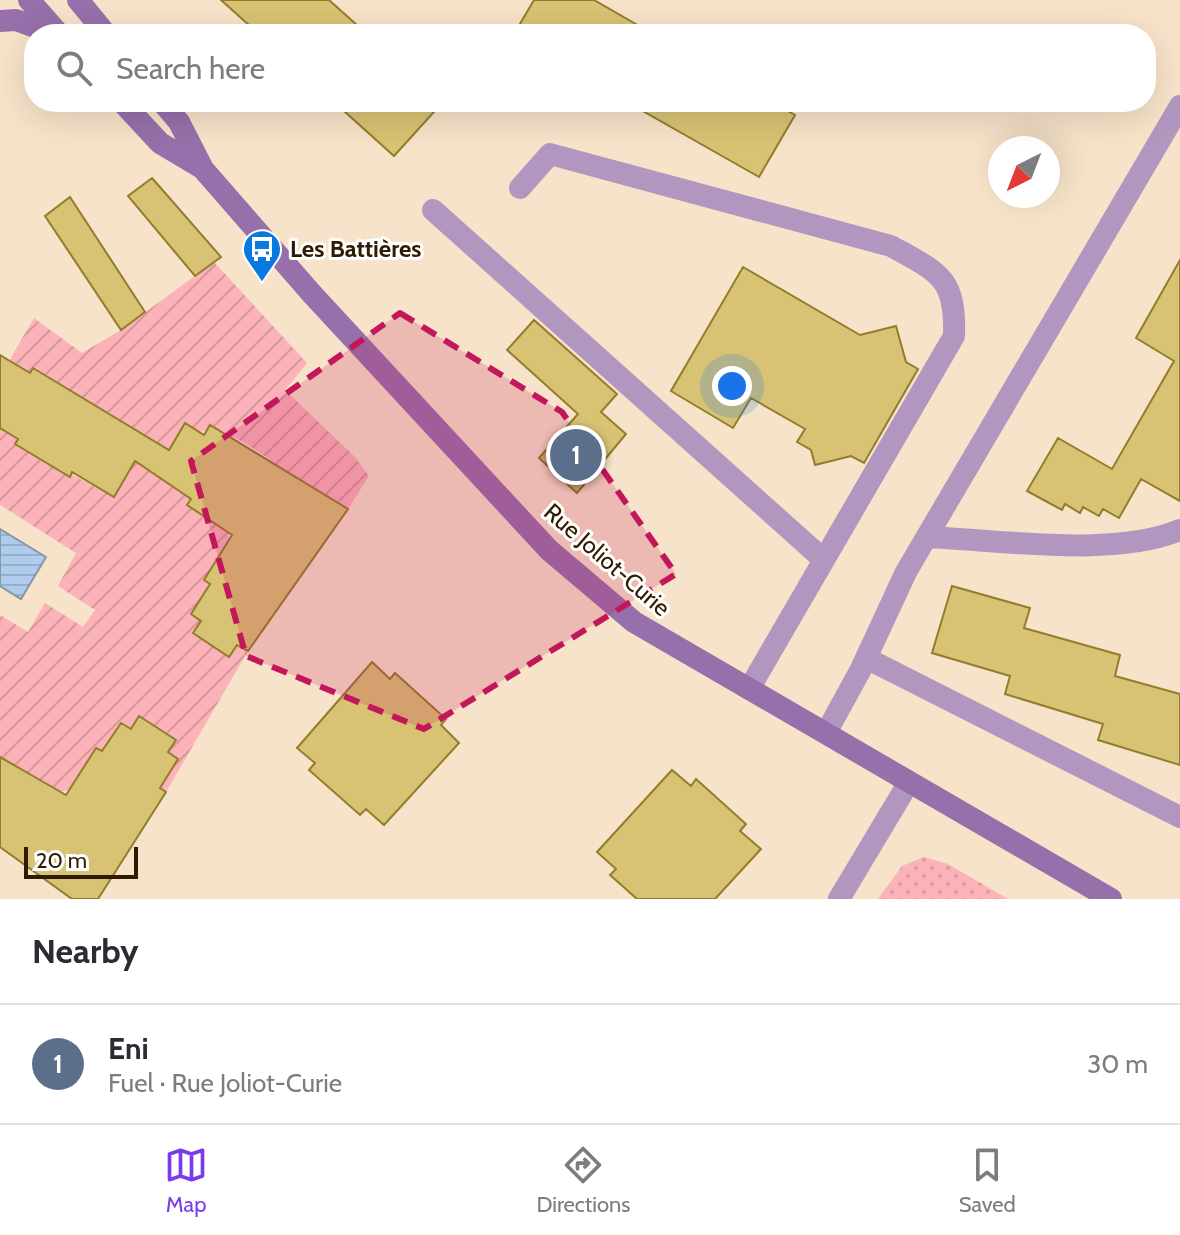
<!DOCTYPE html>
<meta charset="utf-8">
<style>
body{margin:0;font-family:Cabin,sans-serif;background:#f2f2f3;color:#2b2b33}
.compass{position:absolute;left:988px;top:136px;width:72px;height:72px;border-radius:50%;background:#fff;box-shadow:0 8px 32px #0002;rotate:222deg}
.scale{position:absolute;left:24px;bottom:20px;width:114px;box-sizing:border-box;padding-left:8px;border:4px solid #2e1b00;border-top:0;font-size:22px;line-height:28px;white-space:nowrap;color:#2e1b00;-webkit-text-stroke:6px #fff;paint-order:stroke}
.you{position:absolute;left:732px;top:386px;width:28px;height:28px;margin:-20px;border:6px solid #fff;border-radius:50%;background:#1a73e8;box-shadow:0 0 0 12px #1a73e833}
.badge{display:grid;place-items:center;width:52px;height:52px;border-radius:50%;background:#7c3aed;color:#fff;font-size:26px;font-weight:700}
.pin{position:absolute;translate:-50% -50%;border:4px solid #fff;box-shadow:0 2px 8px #0006}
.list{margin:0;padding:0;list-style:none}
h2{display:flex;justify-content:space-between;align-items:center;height:104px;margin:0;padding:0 32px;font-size:34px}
h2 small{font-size:26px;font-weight:400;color:#7c7c81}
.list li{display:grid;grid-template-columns:52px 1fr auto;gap:24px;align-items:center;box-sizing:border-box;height:120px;padding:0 32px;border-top:2px solid #e1e1e2}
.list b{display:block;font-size:30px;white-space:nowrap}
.list p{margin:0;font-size:26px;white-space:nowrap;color:#7c7c81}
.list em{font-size:26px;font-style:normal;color:#7c7c81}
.icon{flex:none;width:44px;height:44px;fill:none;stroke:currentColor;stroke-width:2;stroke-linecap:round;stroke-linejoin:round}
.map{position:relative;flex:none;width:1180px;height:899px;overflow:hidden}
.search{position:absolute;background:#fff;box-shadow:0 8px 32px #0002;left:24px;right:24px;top:24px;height:88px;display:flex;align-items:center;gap:20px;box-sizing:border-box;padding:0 28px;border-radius:32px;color:#7c7c81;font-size:30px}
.sheet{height:224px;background:#fff}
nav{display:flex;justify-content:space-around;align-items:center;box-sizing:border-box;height:112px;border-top:2px solid #e1e1e2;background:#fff;font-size:22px;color:#7c7c81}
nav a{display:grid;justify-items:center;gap:4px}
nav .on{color:#7c3aed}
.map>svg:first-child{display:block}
.park{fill:url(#park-dots)}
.garden{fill:url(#garden-furrows)}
.water{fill:url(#water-rules);stroke:#8896a6;stroke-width:2}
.building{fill:#d8c273;stroke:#927d2c;stroke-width:2}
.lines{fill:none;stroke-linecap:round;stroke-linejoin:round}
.minor{stroke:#b197bf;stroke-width:22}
.secondary{stroke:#9770ab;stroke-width:22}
.marked{fill:#c2185b;fill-opacity:0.2;stroke:#c2185b;stroke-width:6;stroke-dasharray:16 10;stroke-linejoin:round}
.labels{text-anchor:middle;stroke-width:6;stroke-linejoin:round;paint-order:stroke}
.poi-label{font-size:24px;font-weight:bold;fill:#2e1b00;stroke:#fff;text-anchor:start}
.street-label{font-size:24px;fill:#2e1b00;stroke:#fff}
</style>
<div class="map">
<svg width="1180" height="899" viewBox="0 0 1180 899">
<defs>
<pattern id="park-dots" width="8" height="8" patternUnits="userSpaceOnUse" patternTransform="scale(2)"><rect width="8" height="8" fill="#fbb2b8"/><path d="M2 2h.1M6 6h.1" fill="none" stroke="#d7989c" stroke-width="1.8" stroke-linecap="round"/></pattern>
<pattern id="garden-furrows" width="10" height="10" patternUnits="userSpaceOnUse" patternTransform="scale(2)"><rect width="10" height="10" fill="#fbb2b8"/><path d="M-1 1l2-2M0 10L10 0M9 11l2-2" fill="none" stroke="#d7989c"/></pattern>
<pattern id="water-rules" width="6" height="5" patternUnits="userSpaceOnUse" patternTransform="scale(2)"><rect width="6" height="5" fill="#afcbed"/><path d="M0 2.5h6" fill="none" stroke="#97aec9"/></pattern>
</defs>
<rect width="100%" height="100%" fill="#f7e3c9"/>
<path class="park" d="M 924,857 L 948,864 L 1008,899 L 878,899 L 902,866 Z"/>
<path class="garden" d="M 214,262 L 307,363 L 285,390 L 355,457 L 369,476 L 348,509 L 267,463 L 269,459 C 248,445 224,426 198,432 L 185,424 L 154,474 L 191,499 L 187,505 L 214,523 L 226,524 L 231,548 L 221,553 L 204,580 L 210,584 L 191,614 L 201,621 L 193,633 L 229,657 L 237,645 L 248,651 L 166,792 L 160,788 L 178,759 L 168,752 L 176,740 L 139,716 L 131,729 L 120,723 L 102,751 L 96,748 L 77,777 L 77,788 L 53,793 L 45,788 L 47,783 L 0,758 L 0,615 L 28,632 L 45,603 L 83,627 L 95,610 L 58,586 L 76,553 L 0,505 L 0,428 L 18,439 L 15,443 L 113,497 L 146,444 L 128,425 L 34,368 L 30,373 L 9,361 L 34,318 L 82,353 L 121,330 Z"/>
<path class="water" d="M 0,529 L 46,557 L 21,599 L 0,586 Z"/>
<path class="building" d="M 221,0 L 329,0 L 367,34 L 259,34 Z
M 534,0 L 594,0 L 653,34 L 514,34 Z
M 334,102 L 443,102 L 394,156 Z
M 627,102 L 772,102 L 795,115 L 759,177 Z
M 152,178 L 221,257 L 195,276 L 128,196 Z
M 70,197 L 145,312 L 121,330 L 45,216 Z
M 1180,260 L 1180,501 L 1141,479 L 1119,518 L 1103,509 L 1099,516 L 1083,507 L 1080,513 L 1065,504 L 1062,510 L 1027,491 L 1058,438 L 1112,469 L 1174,361 L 1136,338 Z
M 743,267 L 860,335 L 896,326 L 906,362 L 918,369 L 864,463 L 851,456 L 815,465 L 811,450 L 797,442 L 805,429 L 751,398 L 733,428 L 671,391 Z
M 534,320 L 617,394 L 601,412 L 626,434 L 577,493 L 539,458 L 578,414 L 507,350 Z
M 0,355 L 30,373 L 33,368 L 169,450 L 185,423 L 204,435 L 210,425 L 348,509 L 248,651 L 237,645 L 229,657 L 193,633 L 201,621 L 191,614 L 210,584 L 204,580 L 232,535 L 187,505 L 191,499 L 135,461 L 114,497 L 72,472 L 70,477 L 15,444 L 18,439 L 0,428 Z
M 952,586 L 1030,608 L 1024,628 L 1120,655 L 1115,676 L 1180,694 L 1180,765 L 1098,740 L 1103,724 L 1005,694 L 1010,676 L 932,653 Z
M 372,662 L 390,679 L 395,673 L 446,719 L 441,725 L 459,743 L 384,825 L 366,809 L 360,815 L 309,770 L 315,763 L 297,748 Z
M 139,716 L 176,740 L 168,752 L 178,759 L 160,788 L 166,792 L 98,899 L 72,899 L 0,847 L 0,757 L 66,795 L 96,748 L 102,751 L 121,723 L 131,729 Z
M 672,770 L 691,786 L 696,779 L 746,824 L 740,831 L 761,849 L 715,899 L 637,899 L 610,875 L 616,869 L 597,852 Z"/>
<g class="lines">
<path class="minor" d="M 520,188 L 550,154 L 891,246 C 939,273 956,277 954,336 L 749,689
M 433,210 L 824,560
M 927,537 C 1000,540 1114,558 1180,530
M 866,658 L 1180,817
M 826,733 L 861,669 L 906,572 L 1180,106
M 839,899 L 909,782"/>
<path class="secondary" d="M 29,0 L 59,34
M 78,0 L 106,34
M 0,21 L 16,20 L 54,34
M 122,102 L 160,143 L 202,168
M 162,102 L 179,122 L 203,169 L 312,294 L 549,550 L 634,622 L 1111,899"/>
</g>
<path class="marked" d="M 400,313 L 562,412 L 676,574 L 424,729 L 246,656 L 191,461 Z"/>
<defs>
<g id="bus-pin" transform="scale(2)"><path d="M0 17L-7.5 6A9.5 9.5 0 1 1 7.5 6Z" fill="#0879e0" stroke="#fff"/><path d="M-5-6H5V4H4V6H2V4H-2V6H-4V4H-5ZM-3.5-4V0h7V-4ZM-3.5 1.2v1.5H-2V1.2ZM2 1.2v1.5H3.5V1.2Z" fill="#fff"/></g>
</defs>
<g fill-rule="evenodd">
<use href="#bus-pin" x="262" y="249"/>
</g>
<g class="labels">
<g class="poi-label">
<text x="290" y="257">Les Battières</text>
</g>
<g class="street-label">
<text transform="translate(607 560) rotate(41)" y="8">Rue Joliot-Curie</text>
</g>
</g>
</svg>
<svg class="compass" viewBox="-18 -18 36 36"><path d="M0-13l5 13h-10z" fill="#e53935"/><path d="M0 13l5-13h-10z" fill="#7c7c81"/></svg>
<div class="scale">20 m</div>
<div class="you"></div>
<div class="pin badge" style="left:576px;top:455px;background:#5c6f8a">1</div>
<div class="search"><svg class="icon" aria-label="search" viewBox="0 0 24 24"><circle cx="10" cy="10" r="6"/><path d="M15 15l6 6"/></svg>Search here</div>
</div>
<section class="sheet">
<h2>Nearby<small></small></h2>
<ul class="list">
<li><span class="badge" style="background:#5c6f8a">1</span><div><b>Eni</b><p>Fuel · Rue Joliot-Curie</p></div><em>30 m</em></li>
</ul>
</section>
<nav>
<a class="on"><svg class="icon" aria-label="map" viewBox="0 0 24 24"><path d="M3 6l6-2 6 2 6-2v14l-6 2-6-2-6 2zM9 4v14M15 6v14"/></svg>Map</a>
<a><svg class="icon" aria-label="directions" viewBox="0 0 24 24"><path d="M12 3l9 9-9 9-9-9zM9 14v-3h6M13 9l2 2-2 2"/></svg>Directions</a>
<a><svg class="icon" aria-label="saved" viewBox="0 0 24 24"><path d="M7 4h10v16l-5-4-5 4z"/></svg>Saved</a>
</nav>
